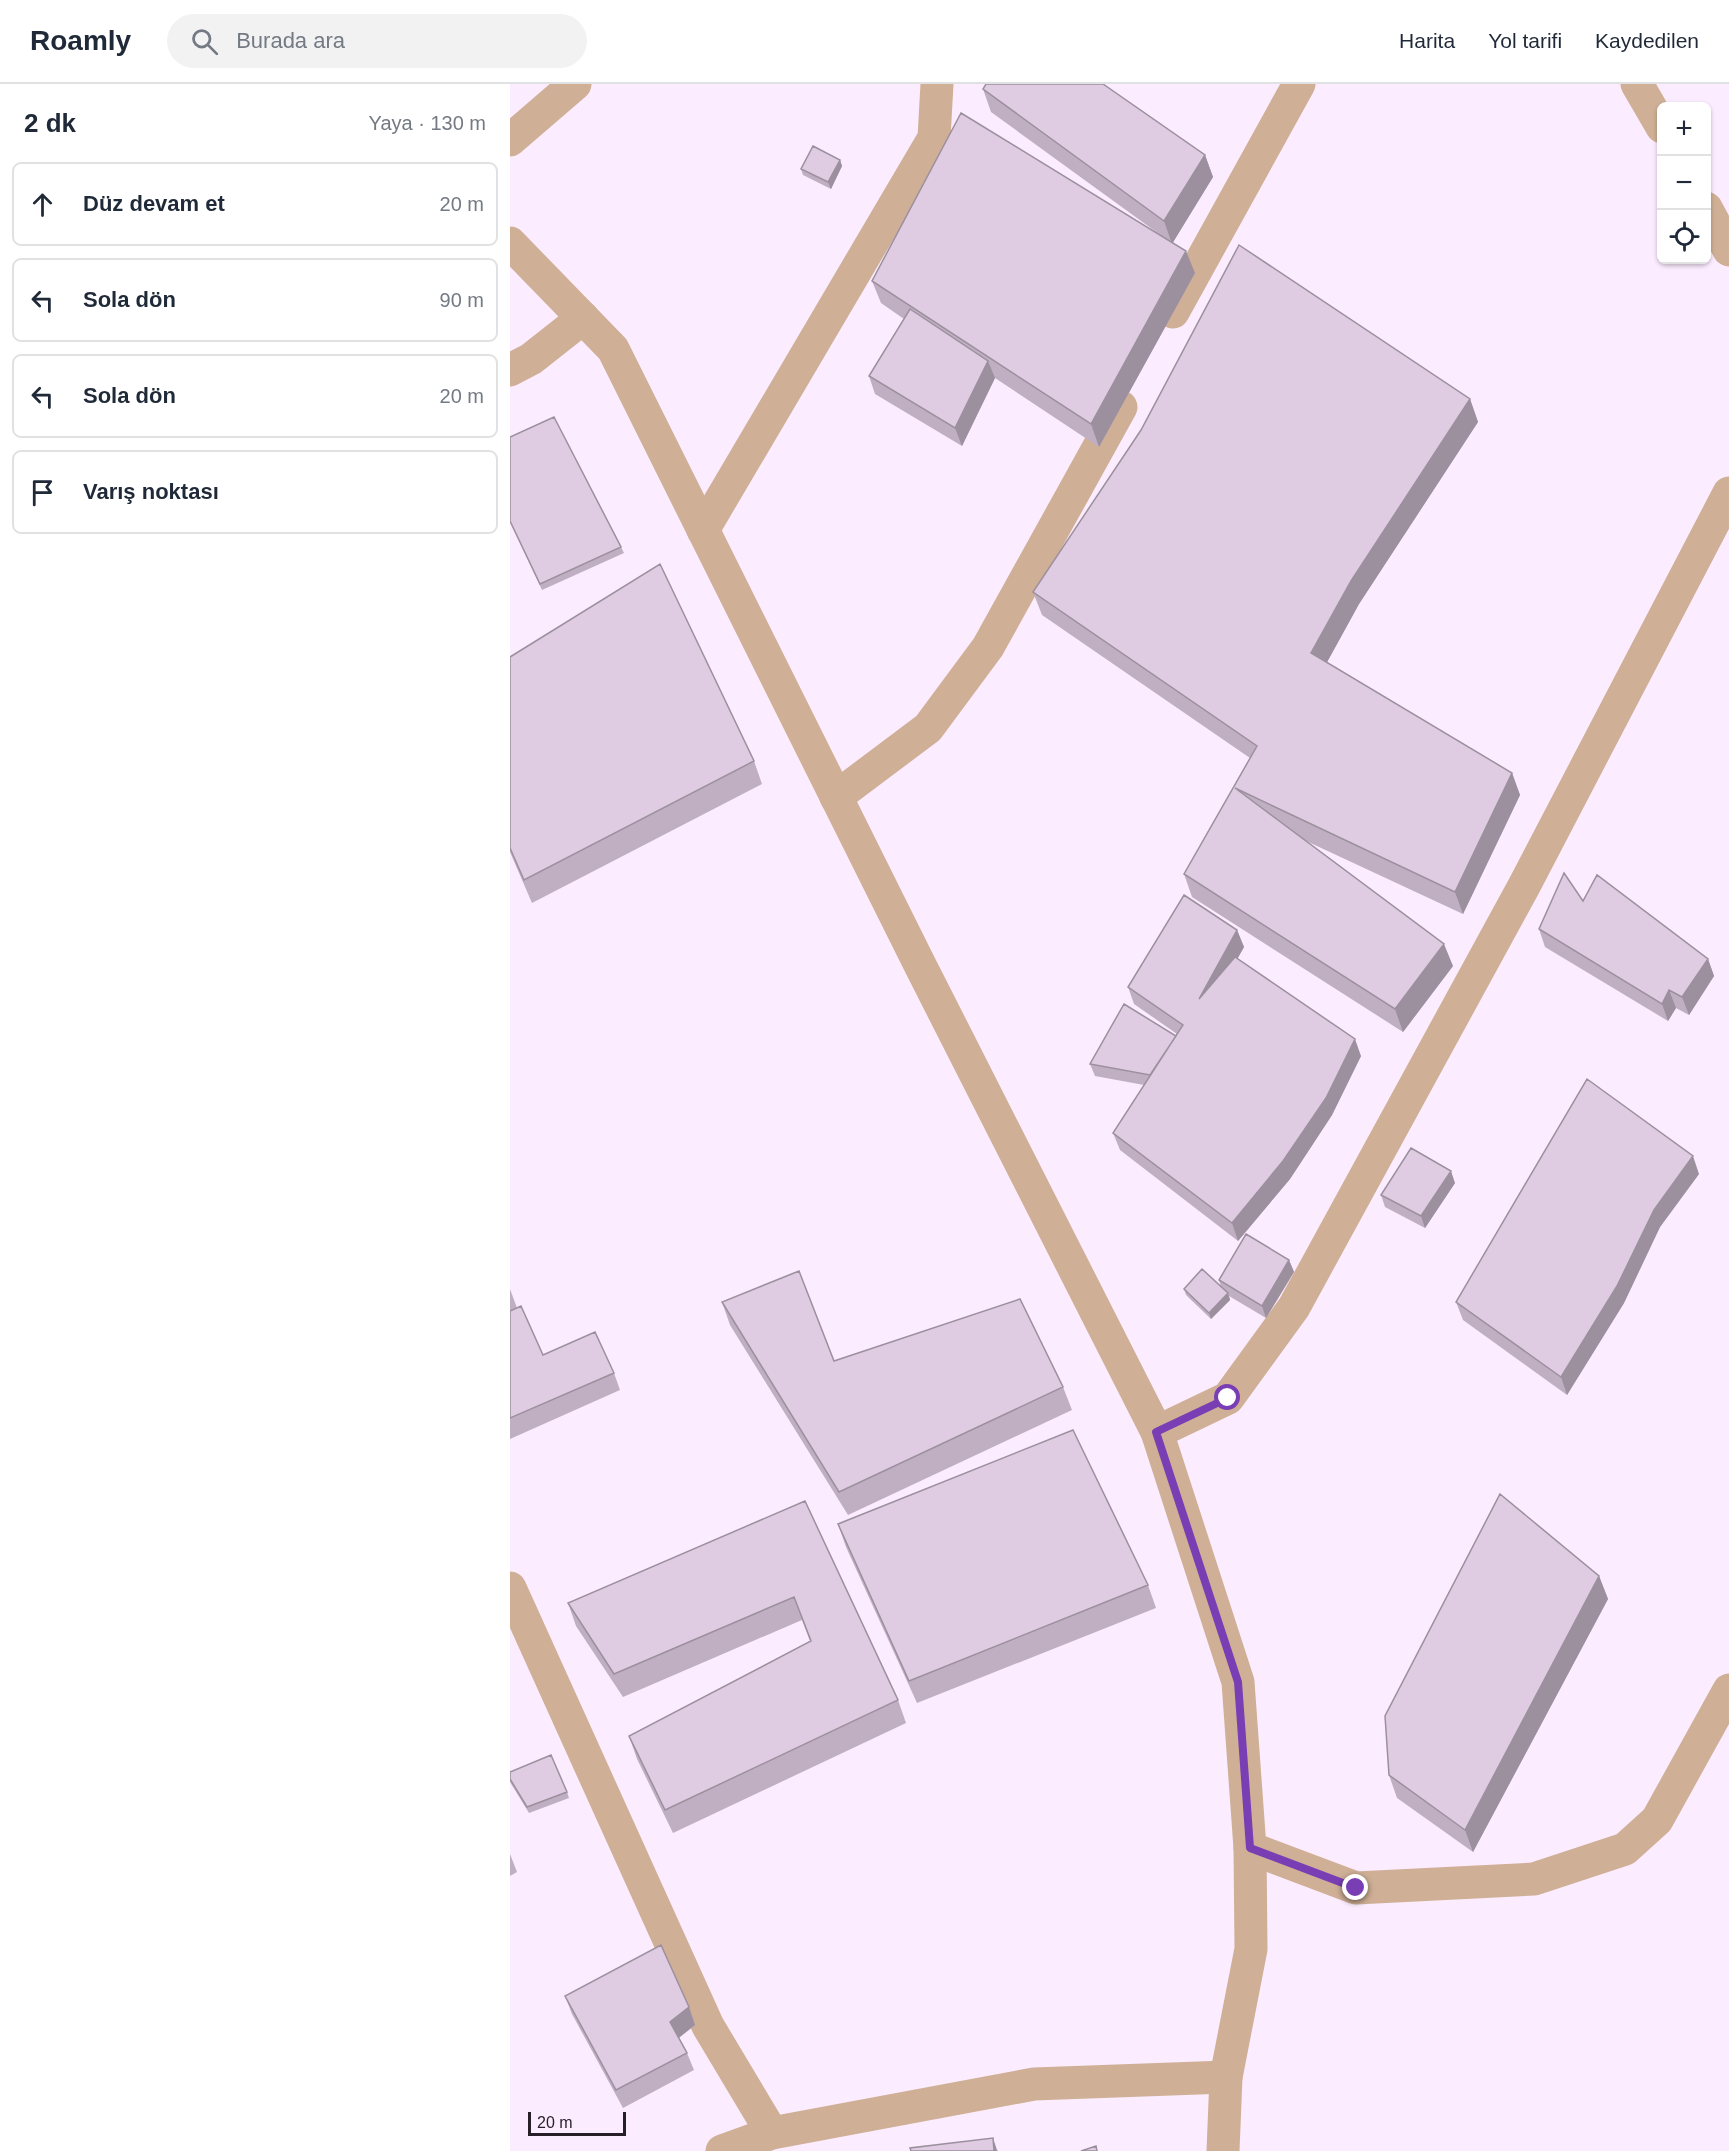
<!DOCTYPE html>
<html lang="tr">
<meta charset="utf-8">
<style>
body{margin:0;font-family:Helvetica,sans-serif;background:#f2f2f3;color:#1f2937}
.controls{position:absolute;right:18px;top:18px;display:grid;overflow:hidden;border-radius:9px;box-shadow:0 2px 4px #0004}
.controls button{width:54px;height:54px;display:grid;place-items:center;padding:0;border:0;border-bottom:2px solid #e0e1e3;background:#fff;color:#1f2937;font:30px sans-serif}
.scale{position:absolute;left:18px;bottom:15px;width:98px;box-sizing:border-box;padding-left:6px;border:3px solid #261f27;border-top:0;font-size:16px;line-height:21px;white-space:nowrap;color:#261f27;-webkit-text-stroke:4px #fcecff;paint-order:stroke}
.stop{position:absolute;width:18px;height:18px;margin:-14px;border:4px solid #7a3eb4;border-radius:50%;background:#fff}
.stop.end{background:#7a3eb4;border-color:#fff;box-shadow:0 2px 6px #0008}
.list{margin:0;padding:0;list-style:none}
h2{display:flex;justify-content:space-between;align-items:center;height:78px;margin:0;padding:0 24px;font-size:26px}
h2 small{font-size:20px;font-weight:400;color:#747a83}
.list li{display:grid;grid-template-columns:39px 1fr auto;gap:18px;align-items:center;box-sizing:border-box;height:84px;margin:0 12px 12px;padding:0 12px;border:2px solid #e0e1e3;border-radius:9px}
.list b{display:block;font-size:22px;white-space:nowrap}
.list em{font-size:20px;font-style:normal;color:#747a83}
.icon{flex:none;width:33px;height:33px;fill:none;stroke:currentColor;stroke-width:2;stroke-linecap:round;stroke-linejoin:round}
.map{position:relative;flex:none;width:1219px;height:2067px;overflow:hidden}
header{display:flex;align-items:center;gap:36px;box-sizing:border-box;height:84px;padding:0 30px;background:#fff;border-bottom:2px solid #e0e1e3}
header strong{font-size:28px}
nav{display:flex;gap:33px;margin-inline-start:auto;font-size:21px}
.search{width:420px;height:54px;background:#f2f2f3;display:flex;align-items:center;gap:15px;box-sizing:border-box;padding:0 21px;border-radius:33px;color:#747a83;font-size:22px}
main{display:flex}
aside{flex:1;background:#fff}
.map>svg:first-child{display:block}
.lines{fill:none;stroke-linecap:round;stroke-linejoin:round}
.minor{stroke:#cfb096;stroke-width:33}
.tertiary{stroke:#cfb096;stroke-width:33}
.wall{fill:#c0afc2}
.shaded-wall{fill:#9c8f9e}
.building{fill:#dfcce2;stroke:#9c8f9e;stroke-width:1.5}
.route{stroke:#7a3eb4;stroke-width:8}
</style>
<header>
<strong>Roamly</strong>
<div class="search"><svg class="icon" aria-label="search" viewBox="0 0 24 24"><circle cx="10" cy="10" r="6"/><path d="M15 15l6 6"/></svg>Burada ara</div>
<nav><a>Harita</a><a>Yol tarifi</a><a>Kaydedilen</a></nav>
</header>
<main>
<aside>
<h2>2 dk<small>Yaya · 130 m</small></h2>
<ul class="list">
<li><svg class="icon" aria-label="ahead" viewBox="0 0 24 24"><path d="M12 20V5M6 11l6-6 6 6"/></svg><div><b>Düz devam et</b></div><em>20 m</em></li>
<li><svg class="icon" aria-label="left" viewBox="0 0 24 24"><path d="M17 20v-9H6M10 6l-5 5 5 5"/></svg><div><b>Sola dön</b></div><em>90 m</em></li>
<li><svg class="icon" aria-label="left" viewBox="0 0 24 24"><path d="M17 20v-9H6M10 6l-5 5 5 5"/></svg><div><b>Sola dön</b></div><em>20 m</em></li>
<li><svg class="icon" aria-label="arrive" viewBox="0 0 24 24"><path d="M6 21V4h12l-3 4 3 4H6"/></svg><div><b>Varış noktası</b></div></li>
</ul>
</aside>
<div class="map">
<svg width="1219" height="2067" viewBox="0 0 1219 2067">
<rect width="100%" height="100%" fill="#fcecff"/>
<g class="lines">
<path class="minor" d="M 1127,0 L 1152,43
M 0,56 L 65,0
M 1196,124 L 1219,166
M 663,228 L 789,0
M 0,286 L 21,275 L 73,234
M 193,446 L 424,54 L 427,0
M 326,713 L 418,644 L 478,563 L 611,323
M 647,1348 L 718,1314 L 784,1223 L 1014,802 L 1219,409
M 0,1504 L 198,1942 L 262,2049
M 740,1764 L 846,1804 L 1024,1795 L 1115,1765 L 1147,1736 L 1219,1606
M 212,2067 L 262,2049 L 524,2000 L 716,1993"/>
<path class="tertiary" d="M 0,159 L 103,265 L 409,879 L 647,1348 L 728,1598 L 740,1764 L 741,1865 L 716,1993 L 713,2067"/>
</g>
<path class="wall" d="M 473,5 L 695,71 L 703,93 L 663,158 L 685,189 L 589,363 L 485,294 L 452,362 L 365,310 L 359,292 L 394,235 L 371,219 L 362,197 L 649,150 L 481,28 Z
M 330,76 L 332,82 L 321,105 L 293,91 L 291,85 Z
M 960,315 L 968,338 L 849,520 L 817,578 L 1002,689 L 1010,711 L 953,830 L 794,756 L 943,882 L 893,948 L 682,813 L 674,790 L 740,674 L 532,531 L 523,508 Z
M 0,353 L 111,463 L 114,469 L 32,506 L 0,438 Z
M 0,573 L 244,677 L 252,700 L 22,819 L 0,768 Z
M 1073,817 L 1198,875 L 1204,892 L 1179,931 L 1166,924 L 1158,937 L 1035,863 L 1029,845 Z
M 727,846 L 734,863 L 727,875 L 851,972 L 822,1031 L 780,1095 L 728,1157 L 610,1066 L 603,1049 L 634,1001 L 585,992 L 580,980 L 666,952 L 667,950 L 624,920 L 618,903 Z
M 1189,1090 L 1150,1143 L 1114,1219 L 1057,1311 L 953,1236 L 946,1218 Z
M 945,1099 L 915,1144 L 875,1123 L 871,1111 Z
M 779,1176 L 784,1188 L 756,1234 L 719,1212 L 720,1216 L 701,1235 L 676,1211 L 674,1205 L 711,1203 L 709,1196 Z
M 0,1205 L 7,1224 L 33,1271 L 104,1289 L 110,1306 L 0,1355 Z
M 212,1218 L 324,1277 L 553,1303 L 562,1326 L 338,1431 L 220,1241 Z
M 295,1417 L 388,1616 L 396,1639 L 163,1749 L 127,1675 L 119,1652 L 300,1557 L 292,1536 L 113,1613 L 66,1542 L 58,1519 Z
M 328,1440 L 638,1501 L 646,1524 L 407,1619 L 336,1463 Z
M 1089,1492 L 1098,1515 L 963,1768 L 887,1714 L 879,1691 Z
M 0,1688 L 57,1708 L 59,1714 L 19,1729 L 0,1698 Z
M 0,1770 L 7,1788 L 0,1792 Z
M 55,1912 L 179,1923 L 185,1941 L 169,1954 L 177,1969 L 184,1986 L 113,2024 L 62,1930 Z"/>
<path class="shaded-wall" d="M 695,71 L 703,93 L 662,160 L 654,137 Z
M 330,76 L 332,82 L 321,105 L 318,98 Z
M 676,167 L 685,189 L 589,363 L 581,340 Z
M 478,277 L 485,294 L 452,362 L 445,344 Z
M 960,315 L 968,338 L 849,520 L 810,591 L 801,569 L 841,497 Z
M 1002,689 L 1010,711 L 953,830 L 945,808 Z
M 727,846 L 734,863 L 695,933 L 689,915 Z
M 934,860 L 943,882 L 893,948 L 885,925 Z
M 1198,875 L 1204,892 L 1179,931 L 1172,913 Z
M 1159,906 L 1166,924 L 1158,937 L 1152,920 Z
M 845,955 L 851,972 L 822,1031 L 780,1095 L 728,1157 L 722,1139 Z
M 1183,1072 L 1189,1090 L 1150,1143 L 1114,1219 L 1057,1311 L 1051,1293 L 1144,1126 Z
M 941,1087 L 945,1099 L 915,1144 L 911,1132 Z
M 779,1176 L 784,1188 L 756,1234 L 752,1222 Z
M 718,1209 L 720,1216 L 701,1235 L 699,1229 Z
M 1089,1492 L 1098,1515 L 963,1768 L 955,1746 Z
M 179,1923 L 185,1941 L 167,1955 L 160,1938 Z
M 483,2054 L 487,2066 L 488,2067 L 484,2067 Z"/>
<path class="building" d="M 476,0 L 593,0 L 695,71 L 654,137 L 473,5 Z
M 451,29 L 676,167 L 581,340 L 362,197 Z
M 303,62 L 330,76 L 318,98 L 291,85 Z
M 729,161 L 960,315 L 841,497 L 801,569 L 1002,689 L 945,808 L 725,704 L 934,860 L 885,925 L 674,790 L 747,662 L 523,508 L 631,346 Z
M 400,225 L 478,277 L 445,344 L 359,292 Z
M 44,333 L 111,463 L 30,500 L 0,437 L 0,353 Z
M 150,480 L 244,677 L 14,796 L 0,764 L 0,573 Z
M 1054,789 L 1073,817 L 1087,791 L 1198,875 L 1172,913 L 1159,906 L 1152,920 L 1029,845 Z
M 674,811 L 727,846 L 689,915 L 725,873 L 845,955 L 816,1014 L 773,1077 L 722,1139 L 603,1049 L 673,941 L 618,903 Z
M 614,920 L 666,952 L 640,991 L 580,980 Z
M 1077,995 L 1183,1072 L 1144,1126 L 1107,1202 L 1051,1293 L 946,1218 Z
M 901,1064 L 941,1087 L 911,1132 L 871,1111 Z
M 736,1150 L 779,1176 L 752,1222 L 709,1196 Z
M 692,1185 L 718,1209 L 699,1229 L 674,1205 Z
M 289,1187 L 324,1277 L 510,1215 L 553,1303 L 329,1408 L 212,1218 Z
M 11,1222 L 33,1271 L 85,1248 L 104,1289 L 0,1334 L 0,1227 Z
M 563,1346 L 638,1501 L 399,1597 L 328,1440 Z
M 990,1410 L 1089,1492 L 955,1746 L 879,1691 L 875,1632 Z
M 295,1417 L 388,1616 L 155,1726 L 119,1652 L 301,1557 L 284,1513 L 104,1590 L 58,1519 Z
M 41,1671 L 57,1708 L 17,1723 L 0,1695 L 0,1688 Z
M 151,1861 L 179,1923 L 160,1938 L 177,1969 L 106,2006 L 55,1912 Z
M 483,2054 L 484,2067 L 401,2067 L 400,2064 Z
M 586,2062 L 587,2067 L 571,2067 Z"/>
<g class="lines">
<path class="route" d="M 718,1314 L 646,1348 L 728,1598 L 740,1764 L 846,1804"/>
</g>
</svg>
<div class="controls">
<button>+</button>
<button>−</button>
<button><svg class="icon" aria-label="locate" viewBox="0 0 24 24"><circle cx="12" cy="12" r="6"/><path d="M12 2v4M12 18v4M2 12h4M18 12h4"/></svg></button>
</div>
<div class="scale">20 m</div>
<div class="stop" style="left:718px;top:1314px"></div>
<div class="stop end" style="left:846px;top:1804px"></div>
</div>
</main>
